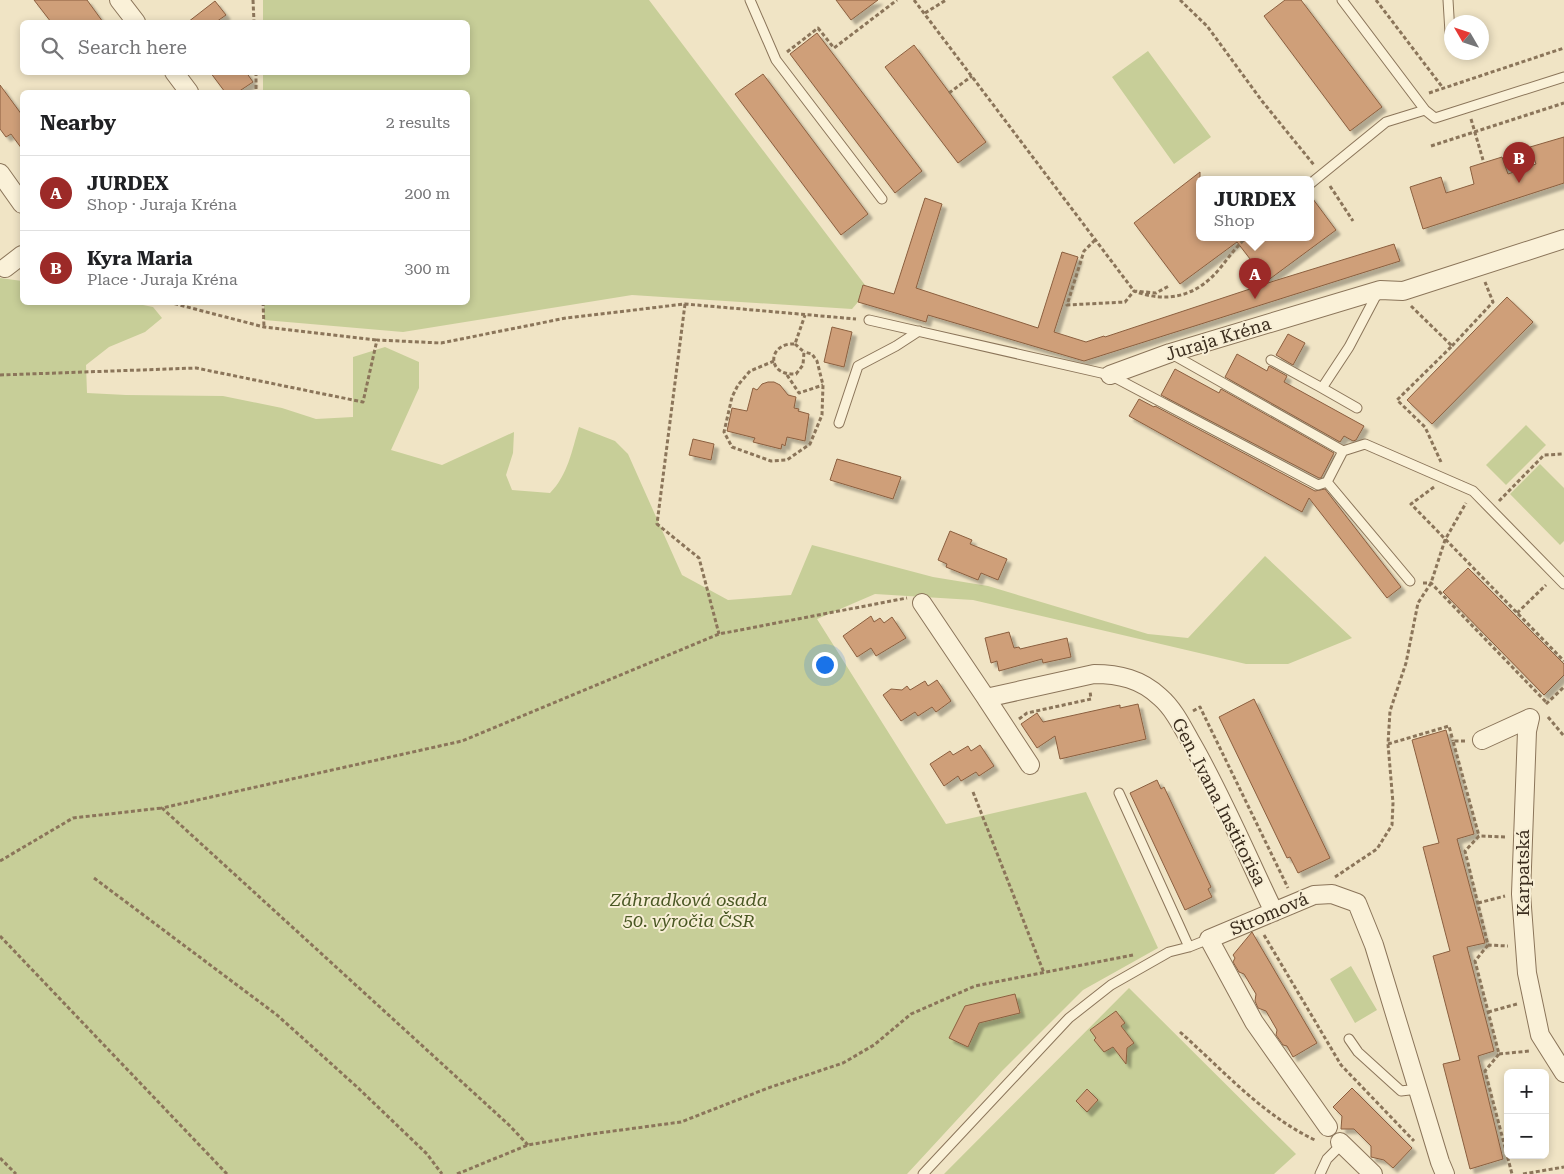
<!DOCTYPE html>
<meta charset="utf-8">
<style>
body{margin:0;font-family:"Roboto Serif",serif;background:#f6f6f6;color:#202124}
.controls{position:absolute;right:15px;bottom:15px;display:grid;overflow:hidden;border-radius:8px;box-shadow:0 2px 8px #0003}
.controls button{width:45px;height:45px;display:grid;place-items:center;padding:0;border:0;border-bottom:1px solid #e0e0e0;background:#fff;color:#202124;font:25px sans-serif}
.compass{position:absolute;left:1444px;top:15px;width:45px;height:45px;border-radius:50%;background:#fff;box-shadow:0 2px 8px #0003;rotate:309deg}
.you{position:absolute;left:824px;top:664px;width:18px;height:18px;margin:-12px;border:4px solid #fff;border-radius:50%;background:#1a73e8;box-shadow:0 0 0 8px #1a73e833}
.badge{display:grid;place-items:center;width:32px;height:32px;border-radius:50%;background:#9c2a28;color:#fff;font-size:16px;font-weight:700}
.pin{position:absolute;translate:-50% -41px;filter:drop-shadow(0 1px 2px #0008)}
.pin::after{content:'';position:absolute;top:26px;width:18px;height:15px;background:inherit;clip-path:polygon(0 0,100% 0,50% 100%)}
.popup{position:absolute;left:1196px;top:176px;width:118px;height:65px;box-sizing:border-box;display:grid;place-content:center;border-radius:8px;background:#fff;filter:drop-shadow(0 1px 4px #0005);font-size:16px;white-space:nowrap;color:#757577}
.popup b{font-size:19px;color:#202124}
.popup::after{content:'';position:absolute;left:50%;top:100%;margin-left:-10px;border:10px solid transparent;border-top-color:#fff}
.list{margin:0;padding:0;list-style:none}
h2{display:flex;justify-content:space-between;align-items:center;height:65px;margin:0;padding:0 20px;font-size:21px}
h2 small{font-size:16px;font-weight:400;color:#757577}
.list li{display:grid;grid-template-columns:32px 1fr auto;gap:15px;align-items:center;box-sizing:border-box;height:75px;padding:0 20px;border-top:1px solid #e0e0e0}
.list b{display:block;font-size:19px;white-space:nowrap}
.list p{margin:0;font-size:16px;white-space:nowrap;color:#757577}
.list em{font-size:16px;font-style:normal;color:#757577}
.icon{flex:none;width:28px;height:28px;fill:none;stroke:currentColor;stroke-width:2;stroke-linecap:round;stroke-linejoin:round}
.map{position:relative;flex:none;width:1564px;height:1174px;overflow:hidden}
.search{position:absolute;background:#fff;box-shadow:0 2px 8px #0003;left:20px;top:20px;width:450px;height:55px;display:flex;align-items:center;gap:12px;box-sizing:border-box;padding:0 18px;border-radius:8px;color:#757577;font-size:19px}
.panel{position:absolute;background:#fff;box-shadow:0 2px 8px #0003;left:20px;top:90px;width:450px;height:215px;border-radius:8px}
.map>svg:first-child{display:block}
.green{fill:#c7ce98}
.building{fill:#cf9f79;stroke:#8b5f3f;filter:url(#shadow)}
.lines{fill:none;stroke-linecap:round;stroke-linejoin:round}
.lane-casing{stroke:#8b755a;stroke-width:11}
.street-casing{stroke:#8b755a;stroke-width:20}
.path{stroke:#8b755a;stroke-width:3;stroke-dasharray:4 2.5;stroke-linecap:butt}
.lane{stroke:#faf1d8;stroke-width:9}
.street{stroke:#faf1d8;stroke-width:18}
.labels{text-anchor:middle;stroke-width:4;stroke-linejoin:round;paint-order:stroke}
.street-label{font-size:18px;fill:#3b2d1e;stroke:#f7eed5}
.park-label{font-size:18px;font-style:italic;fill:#4a5824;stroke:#f7eed5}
</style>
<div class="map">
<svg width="1564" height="1174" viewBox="0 0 1564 1174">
<defs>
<filter id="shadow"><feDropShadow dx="4.5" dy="4.5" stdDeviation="1" flood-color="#0004"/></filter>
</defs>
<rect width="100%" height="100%" fill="#f0e4c5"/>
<path class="green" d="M 263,0 L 649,0 L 865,285 L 863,285 L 858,302 L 852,309 L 632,295 L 403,332 L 264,320 L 264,303 L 468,302 L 468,92 L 263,92 L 263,73 L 468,72 L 468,22 L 263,22 Z
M 1148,51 L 1211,137 L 1174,164 L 1112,77 Z
M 0,278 L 22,281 L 22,302 L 133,303 L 153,307 L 162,318 L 145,332 L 109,347 L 86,365 L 87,393 L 126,395 L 223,396 L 282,408 L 316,419 L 353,417 L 353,357 L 385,347 L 419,362 L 419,388 L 391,450 L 442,465 L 514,432 L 513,453 L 506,475 L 512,490 L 550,493 C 568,475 572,450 579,427 L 615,441 L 628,454 L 682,575 L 728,600 L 791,595 L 812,545 L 933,577 L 988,586 L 1148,634 L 1188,638 L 1265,556 L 1352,638 L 1288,664 L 1246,664 L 973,600 L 875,594 L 817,619 L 946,824 L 1086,792 L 1158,948 L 1083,990 L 1002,1071 L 907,1174 L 0,1174 Z
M 1526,425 L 1546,445 L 1506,485 L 1486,465 Z
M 1540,464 L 1564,488 L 1564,541 L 1560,545 L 1510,494 Z
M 1351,966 L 1377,1010 L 1355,1023 L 1330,979 Z
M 1129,988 L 1296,1154 L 1274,1174 L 944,1174 Z"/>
<path class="building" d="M 34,0 L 87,0 L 103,22 L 51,22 Z
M 836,0 L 878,0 L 851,20 Z
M 1285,0 L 1301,0 L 1382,107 L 1350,131 L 1264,16 Z
M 215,1 L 226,15 L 216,22 L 188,22 Z
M 817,33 L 922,171 L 895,193 L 790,54 Z
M 914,45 L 986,142 L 958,163 L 885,67 Z
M 210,72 L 246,72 L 253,82 L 238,92 L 225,92 Z
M 763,74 L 868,214 L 841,235 L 735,94 Z
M 0,85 L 22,115 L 22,149 L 11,134 L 6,137 L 0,129 Z
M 1564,137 L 1564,183 L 1423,229 L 1410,187 L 1441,177 L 1446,193 L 1474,184 L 1470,167 L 1502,157 L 1508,174 L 1536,164 L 1530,147 Z
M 1200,172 L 1200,238 L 1310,238 L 1310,195 L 1336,230 L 1267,281 L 1237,242 L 1180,284 L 1134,223 Z
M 925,198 L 942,204 L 916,288 L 1038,328 L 1062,252 L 1078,257 L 1054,332 L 1086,342 L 1104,336 L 1105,337 L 1274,281 L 1394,244 L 1400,261 L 1084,361 L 928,315 L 926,322 L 858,302 L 863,285 L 894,294 Z
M 1507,297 L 1533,322 L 1432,424 L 1407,400 Z
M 832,327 L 852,332 L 844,367 L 824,362 Z
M 1288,334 L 1305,343 L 1293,365 L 1276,355 Z
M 1237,354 L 1267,371 L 1269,366 L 1287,376 L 1284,382 L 1364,426 L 1356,440 L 1353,441 L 1344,436 L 1340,442 L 1225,377 Z
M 1175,369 L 1219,393 L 1221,389 L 1334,453 L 1321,478 L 1319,478 L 1161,395 Z
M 768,382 L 774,382 L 780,385 L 788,395 L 796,397 L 794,408 L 799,409 L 798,411 L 809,414 L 805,441 L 787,437 L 785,446 L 782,444 L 781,449 L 753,442 L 755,438 L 727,431 L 732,408 L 747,411 L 753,388 L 757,390 L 762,384 Z
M 1139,399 L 1154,407 L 1155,406 L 1315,491 L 1325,489 L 1401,587 L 1387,598 L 1309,498 L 1302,512 L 1129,416 Z
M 693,439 L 714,444 L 711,460 L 689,455 Z
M 837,459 L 901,477 L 893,499 L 830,480 Z
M 950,531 L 972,540 L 970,544 L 1007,559 L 998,580 L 981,573 L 978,580 L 946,567 L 947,564 L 938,560 Z
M 1468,568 L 1564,664 L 1564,675 L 1544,695 L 1443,592 Z
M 871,616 L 874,622 L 880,618 L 884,623 L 892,617 L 906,638 L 876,656 L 871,648 L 857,657 L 843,636 Z
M 1009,632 L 1014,648 L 1019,647 L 1020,649 L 1067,638 L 1071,657 L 1043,663 L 1042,659 L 999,671 L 997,661 L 991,663 L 985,638 Z
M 937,680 L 951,701 L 936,712 L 932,707 L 918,716 L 915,712 L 901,721 L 883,695 L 891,689 L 902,690 L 907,686 L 910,690 L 925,681 L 928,686 Z
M 1254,699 L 1330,858 L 1298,873 L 1290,857 L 1287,858 L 1219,717 Z
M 1138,704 L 1146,739 L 1060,759 L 1055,736 L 1037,748 L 1021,724 L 1037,713 L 1043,722 L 1120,705 L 1120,708 Z
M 1446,730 L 1474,834 L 1457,839 L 1485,943 L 1467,947 L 1494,1051 L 1478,1056 L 1503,1159 L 1470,1169 L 1443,1064 L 1460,1060 L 1433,956 L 1450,951 L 1423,847 L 1439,843 L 1412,740 Z
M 980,745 L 994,766 L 979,776 L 976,772 L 961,781 L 958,776 L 944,786 L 930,764 L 950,751 L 953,755 L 968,746 L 971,751 Z
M 1157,780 L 1161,789 L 1164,787 L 1211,887 L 1208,889 L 1212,897 L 1185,910 L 1130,793 Z
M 1252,932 L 1317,1043 L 1293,1057 L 1287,1046 L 1283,1045 L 1276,1035 L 1277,1030 L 1266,1011 L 1258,1008 L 1255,1001 L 1256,994 L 1244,974 L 1239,972 L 1233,962 L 1235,958 L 1233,955 Z
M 1015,994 L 1020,1013 L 979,1023 L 968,1047 L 949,1038 L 965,1006 Z
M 1116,1011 L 1125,1023 L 1121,1026 L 1134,1043 L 1127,1048 L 1126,1064 L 1113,1047 L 1104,1052 L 1094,1040 L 1096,1038 L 1090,1030 Z
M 1352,1088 L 1412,1148 L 1393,1168 L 1384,1160 L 1371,1157 L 1371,1146 L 1354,1129 L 1341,1129 L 1342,1116 L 1333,1107 Z
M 1087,1089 L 1098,1100 L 1087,1112 L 1076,1101 Z"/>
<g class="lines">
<g class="lane-casing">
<path id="lane" d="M 750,0 L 776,60 L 882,199
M 1342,0 L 1425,110 L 1435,118 L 1564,77
M 1448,0 L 1450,33
M 1310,184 L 1386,122 L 1425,110
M 869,320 L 1110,375 L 1318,485 L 1327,482
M 1170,353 L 1343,451 L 1327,482 L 1410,581
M 1271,360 L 1322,388 L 1349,347 L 1378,292
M 1322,388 L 1357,408
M 839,423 L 858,366 L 896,346 L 919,331
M 1343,451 L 1365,444 L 1473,491 L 1564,584
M 1119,793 L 1189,947
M 1349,1039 L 1358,1052 L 1401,1091 L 1418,1089
M 923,1174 L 1069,1018 L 1111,985 L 1169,952 L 1189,947 L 1209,939
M 1320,1174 L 1327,1159 L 1342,1144"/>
</g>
<g class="street-casing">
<path id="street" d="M 119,0 L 136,22
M 174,72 L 189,92
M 0,173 L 22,204
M 5,268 L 22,255
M 1110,375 L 1170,353 L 1380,290 L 1403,291 L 1564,239
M 922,603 L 986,698 L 1094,674 C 1119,674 1141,679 1160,697 C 1174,709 1183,728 1192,744 C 1223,798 1247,856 1274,912
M 986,698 L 1030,765
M 1482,740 L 1530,718 L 1527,731 L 1521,894 L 1527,973 L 1540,1035 L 1564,1073
M 1328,1127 L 1254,1022 L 1209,939 L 1314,895 L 1332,894 L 1357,903 L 1374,945 L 1440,1162 L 1445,1174
M 1340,1142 L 1373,1174"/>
</g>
<path class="path" d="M 253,0 L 254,22
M 914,0 L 1134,291 L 1156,293 L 1169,286
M 1180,0 L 1207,26 L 1262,101 L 1314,165
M 1376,0 L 1443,88
M 925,13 L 946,0
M 787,52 L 818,28 L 834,48 L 897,0
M 256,72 L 256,92
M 949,93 L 972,76
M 1429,93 L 1564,48
M 1471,119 L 1483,160
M 1431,146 L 1564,103
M 1330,186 L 1353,221
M 1095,240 L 1084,251 L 1067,305 L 1125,302 L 1134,291 C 1168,304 1198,296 1221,267 C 1229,257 1236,247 1246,238
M 168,302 L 264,327 L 377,340
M 263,302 L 264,327
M 685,304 L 657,524 L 699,558 L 719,634
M 1411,306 L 1452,346 L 1397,400 L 1425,427 L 1441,462
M 795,344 L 804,352 L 803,365 L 796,374 C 765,376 768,342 795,344 L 805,315
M 1452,346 L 1493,302 L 1485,282
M 774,361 L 750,371 L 738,385 L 732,397 L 724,432 L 732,447 L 771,461 L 787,460 L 810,444 L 822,415 L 823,385 L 817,361 L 812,354 L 804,352
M 0,375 L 196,368 L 363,402 L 377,340 L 441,343 L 566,318 L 685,304 L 856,319
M 787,375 L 799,393 L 823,385
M 1434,487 L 1411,504 L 1564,661
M 1499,501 L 1544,455 L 1564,454
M 1423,583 L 1431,583 L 1547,703
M 1517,613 L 1546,585
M 1546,704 L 1564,687
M 1193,711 L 1200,707 L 1288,888
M 1548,717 L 1564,736
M 1019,719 L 1027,713 L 1091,699 L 1090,691
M 1465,741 L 1453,741 L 1479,836
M 1388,744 L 1449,726 L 1453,741
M 973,792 L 1044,973
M 1505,837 L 1479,836 L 1465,851 L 1488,945 L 1508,946
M 0,861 L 73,818 L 162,808
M 1335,877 L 1377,849 L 1392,825 L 1393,803 L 1388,744 L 1390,711 L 1406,663 L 1418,603 L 1431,583 L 1445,540 L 1466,503
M 94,878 L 277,1015 L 356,1086 L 427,1154 L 442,1174
M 1478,903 L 1505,896
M 1264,935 L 1341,1065 L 1414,1141
M 0,936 L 227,1174
M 1488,945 L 1475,961 L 1499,1054 L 1485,1071 L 1512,1174
M 1488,1012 L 1517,1004
M 1180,1032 C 1223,1070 1262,1115 1315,1140
M 1499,1054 L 1530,1051
M 528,1145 L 509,1125 L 162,808 L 462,741 L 719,634 L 907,598
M 0,1158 L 16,1174
M 457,1174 L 528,1145 L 591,1134 L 681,1122 L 768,1088 L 843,1063 L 874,1045 L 911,1014 L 975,986 L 1133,955
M 1523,1174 L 1564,1167"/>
<use href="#lane" class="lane"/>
<use href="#street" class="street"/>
</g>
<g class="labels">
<g class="street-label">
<text transform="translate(1218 339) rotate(-17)" y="6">Juraja Kréna</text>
<text transform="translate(1219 802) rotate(63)" y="6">Gen. Ivana Institorisa</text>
<text transform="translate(1523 873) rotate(-90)" y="6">Karpatská</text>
<text transform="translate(1269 914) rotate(-23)" y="6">Stromová</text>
</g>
<g class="park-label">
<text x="689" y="906">Záhradková osada<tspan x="689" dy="21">50. výročia ČSR</tspan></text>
</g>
</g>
</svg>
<div class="controls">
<button>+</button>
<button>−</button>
</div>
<svg class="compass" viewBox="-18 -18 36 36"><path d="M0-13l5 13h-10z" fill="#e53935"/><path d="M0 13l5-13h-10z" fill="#757577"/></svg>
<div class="you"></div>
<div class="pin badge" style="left:1255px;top:299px">A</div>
<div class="popup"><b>JURDEX</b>Shop</div>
<div class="pin badge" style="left:1519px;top:183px">B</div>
<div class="search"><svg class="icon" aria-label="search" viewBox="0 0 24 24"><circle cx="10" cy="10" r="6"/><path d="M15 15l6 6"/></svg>Search here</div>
<section class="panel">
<h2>Nearby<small>2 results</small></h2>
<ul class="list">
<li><span class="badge">A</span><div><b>JURDEX</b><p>Shop · Juraja Kréna</p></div><em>200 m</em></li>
<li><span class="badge">B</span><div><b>Kyra Maria</b><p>Place · Juraja Kréna</p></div><em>300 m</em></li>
</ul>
</section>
</div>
